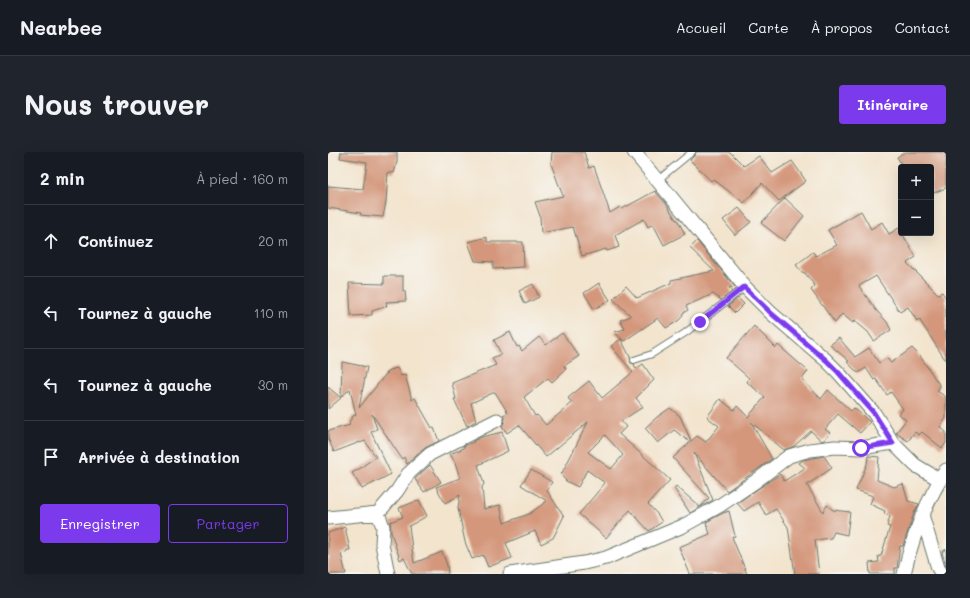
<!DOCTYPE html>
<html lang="fr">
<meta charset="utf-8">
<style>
body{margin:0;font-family:Mali,sans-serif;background:#20242c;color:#f1f3f6}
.controls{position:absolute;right:12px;top:12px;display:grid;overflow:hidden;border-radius:4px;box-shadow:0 4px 16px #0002}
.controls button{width:36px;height:36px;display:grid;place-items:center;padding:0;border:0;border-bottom:1px solid #363941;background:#171b24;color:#f1f3f6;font:20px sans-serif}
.stop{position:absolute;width:12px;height:12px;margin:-9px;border:3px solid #7c3aed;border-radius:50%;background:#fff}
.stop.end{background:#7c3aed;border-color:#fff;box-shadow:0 1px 4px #0008}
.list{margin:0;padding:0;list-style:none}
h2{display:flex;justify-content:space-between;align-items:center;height:52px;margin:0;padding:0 16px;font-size:17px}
h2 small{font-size:13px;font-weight:400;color:#9ea1a6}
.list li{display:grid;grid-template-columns:26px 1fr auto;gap:12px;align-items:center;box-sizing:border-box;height:72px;padding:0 16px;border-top:1px solid #363941}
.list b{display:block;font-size:15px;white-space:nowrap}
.list em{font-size:13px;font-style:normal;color:#9ea1a6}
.actions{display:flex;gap:8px;padding:12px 16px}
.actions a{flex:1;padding:9px 0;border:1px solid #7c3aed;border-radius:4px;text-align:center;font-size:14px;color:#7c3aed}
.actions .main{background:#7c3aed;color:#fff}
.icon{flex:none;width:22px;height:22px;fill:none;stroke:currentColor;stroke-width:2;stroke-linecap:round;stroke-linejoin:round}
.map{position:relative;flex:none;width:618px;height:422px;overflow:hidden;border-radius:4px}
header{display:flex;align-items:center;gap:24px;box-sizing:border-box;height:56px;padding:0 20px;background:#171b24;border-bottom:1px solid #363941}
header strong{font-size:19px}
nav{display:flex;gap:22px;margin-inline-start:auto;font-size:14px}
.intro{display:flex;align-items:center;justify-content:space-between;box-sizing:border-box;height:96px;padding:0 24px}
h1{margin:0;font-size:28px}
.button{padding:10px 18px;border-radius:4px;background:#7c3aed;color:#fff;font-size:14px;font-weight:700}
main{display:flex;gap:24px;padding:0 24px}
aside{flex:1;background:#171b24;border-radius:4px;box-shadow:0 4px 16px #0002}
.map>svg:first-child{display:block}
.building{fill:#d4977c;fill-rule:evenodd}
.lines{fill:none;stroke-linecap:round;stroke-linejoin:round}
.service-casing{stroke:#69776a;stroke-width:8}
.minor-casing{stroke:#69776a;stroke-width:15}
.service{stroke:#fff;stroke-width:6}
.minor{stroke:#fff;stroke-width:13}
.route{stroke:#7c3aed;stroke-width:5}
</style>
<header>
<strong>Nearbee</strong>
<nav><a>Accueil</a><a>Carte</a><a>À propos</a><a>Contact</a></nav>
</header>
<div class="intro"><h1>Nous trouver</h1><a class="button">Itinéraire</a></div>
<main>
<aside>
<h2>2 min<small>À pied · 160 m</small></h2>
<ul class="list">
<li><svg class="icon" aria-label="ahead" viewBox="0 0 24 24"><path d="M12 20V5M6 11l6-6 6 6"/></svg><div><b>Continuez</b></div><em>20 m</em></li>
<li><svg class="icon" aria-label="left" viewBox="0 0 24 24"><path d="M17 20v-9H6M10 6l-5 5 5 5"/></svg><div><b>Tournez à gauche</b></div><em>110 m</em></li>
<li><svg class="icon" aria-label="left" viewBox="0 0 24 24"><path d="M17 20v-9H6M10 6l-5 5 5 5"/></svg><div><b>Tournez à gauche</b></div><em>30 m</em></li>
<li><svg class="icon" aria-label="arrive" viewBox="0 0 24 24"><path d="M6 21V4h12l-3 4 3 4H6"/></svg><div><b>Arrivée à destination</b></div></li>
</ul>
<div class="actions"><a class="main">Enregistrer</a><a>Partager</a></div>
</aside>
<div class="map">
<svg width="618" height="422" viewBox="0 0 618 422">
<rect width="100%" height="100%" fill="#f6f6f2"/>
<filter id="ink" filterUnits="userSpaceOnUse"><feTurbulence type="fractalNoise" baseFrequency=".025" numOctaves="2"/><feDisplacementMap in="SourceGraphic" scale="8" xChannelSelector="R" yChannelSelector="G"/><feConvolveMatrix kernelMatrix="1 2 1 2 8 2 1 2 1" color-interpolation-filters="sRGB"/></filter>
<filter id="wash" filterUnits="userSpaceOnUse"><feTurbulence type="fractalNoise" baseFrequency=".012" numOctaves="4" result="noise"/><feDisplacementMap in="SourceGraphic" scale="16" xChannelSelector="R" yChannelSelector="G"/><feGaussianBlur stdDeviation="0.9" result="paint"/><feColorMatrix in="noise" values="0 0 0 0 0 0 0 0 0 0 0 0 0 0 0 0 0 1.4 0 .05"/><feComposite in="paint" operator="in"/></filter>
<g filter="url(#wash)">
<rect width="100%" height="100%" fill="#f3e4cd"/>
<g id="blocks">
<path class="building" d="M 13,0 L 69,0 L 69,10 L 66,21 L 60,20 L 58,50 L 55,65 L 32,63 L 33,61 L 0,56 L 0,34 L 35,37 L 39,10 L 12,6 Z
M 224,0 L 256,0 L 261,16 L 266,14 L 282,61 L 292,55 L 294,57 L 327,39 L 339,53 L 348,68 L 349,67 L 357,82 L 336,93 L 325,72 L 320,75 L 316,67 L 287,83 L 291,95 L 279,99 L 278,97 L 254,104 L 245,75 L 213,81 L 212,64 L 207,50 L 235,44 L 223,12 Z
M 368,0 L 402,0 L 416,14 L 431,4 L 444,21 L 464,9 L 478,29 L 451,49 L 434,31 L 416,51 L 385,27 L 383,29 L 362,8 L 367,3 Z
M 577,0 L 618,0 L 618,36 L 603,42 L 603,15 L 575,15 L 569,5 Z
M 457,46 L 476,64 L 456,89 L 433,71 Z
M 411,56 L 423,70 L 407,83 L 395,68 Z
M 533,59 L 543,77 L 554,70 L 561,82 L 571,76 L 588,105 L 579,111 L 610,142 L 614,140 L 618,146 L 618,209 L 591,167 L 589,169 L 580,155 L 572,160 L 548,124 L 531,134 L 548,158 L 559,170 L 563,178 L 546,189 L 540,180 L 527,169 L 525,171 L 514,162 L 507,171 L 483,138 L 487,134 L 477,121 L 474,120 L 468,113 L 485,100 L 488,104 L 509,93 L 500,78 Z
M 159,85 L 159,90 L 195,90 L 196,115 L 165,117 L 165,110 L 147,109 L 140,90 Z
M 369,89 L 407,135 L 405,137 L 403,135 L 401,136 L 404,140 L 393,148 L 385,142 L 358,154 L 360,158 L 354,162 L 355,164 L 350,169 L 338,176 L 330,166 L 296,189 L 286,180 L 297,177 L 292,168 L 303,164 L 285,147 L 298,134 L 309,146 L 343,131 L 343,128 L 386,119 L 362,96 Z
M 56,124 L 75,124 L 75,139 L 77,139 L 78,149 L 58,150 L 59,154 L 44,159 L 44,163 L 23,164 L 21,131 L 56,132 Z
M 271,131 L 282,148 L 266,157 L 256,141 Z
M 205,132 L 211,145 L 197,152 L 191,139 Z
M 410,146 L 416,152 L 407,161 L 400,154 Z
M 426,174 L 448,196 L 450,193 L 480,219 L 474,227 L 493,247 L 500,238 L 523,259 L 526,256 L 542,270 L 532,281 L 510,262 L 497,277 L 502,281 L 496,288 L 494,289 L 483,279 L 466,294 L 456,298 L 423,270 L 444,307 L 399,339 L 366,301 L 385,348 L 372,355 L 381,346 L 345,306 L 362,290 L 346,278 L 330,291 L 317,276 L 329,265 L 342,256 L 352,264 L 363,289 L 369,284 L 378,290 L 391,274 L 379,265 L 392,247 L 406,258 L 409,254 L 420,265 L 437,245 L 419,230 L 421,226 L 398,206 Z
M 182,180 L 189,195 L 191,194 L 194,199 L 211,185 L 218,193 L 234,181 L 251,204 L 236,214 L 238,217 L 224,230 L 220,226 L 196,245 L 207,264 L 209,263 L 218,273 L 244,251 L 240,246 L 261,229 L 274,246 L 305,220 L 283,194 L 293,187 L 302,205 L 303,211 L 306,212 L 308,217 L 315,212 L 326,228 L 308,246 L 315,255 L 293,269 L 298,275 L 291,282 L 342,328 L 320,352 L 330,363 L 334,370 L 321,379 L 302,358 L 278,386 L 251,362 L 277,331 L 259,318 L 250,335 L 238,329 L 233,323 L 260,270 L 218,305 L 191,273 L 179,281 L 174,274 L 177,269 L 175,263 L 180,261 L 167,240 L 143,251 L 148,269 L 139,274 L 126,247 L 128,247 L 124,231 L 168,213 L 164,206 L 173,202 L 166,188 ZM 277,283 L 295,303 L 283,317 L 260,300 Z
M 511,186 L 527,205 L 541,196 L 551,211 L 559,206 L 563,211 L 584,196 L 592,204 L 612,234 L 609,239 L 618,245 L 618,266 L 612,275 L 618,280 L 618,291 L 614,296 L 594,280 L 591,283 L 587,280 L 580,289 L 568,281 L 578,268 L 571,262 L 575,257 L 563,240 L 559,243 L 548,227 L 546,228 L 538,216 L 530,221 L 519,210 L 521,209 L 502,193 Z
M 14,210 L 39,215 L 31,256 L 57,223 L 62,218 L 69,216 L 73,224 L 77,223 L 84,248 L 87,246 L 104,276 L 106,276 L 111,289 L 97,296 L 79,312 L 76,305 L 74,307 L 44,262 L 49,277 L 43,280 L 63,322 L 34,337 L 24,321 L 36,314 L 36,313 L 48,305 L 37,289 L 32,291 L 32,290 L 6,300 L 0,286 L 0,279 L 22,273 L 21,270 L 25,264 L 28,263 L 22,237 L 13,245 Z
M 0,235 L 13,246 L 0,257 Z
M 174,280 L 180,299 L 150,313 L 156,332 L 154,335 L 156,357 L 172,353 L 176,371 L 201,362 L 219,349 L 193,333 L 203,318 L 224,330 L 219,339 L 236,364 L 225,386 L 213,392 L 207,379 L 178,391 L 184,406 L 160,415 L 155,403 L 144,407 L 137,390 L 130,356 L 132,343 L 117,351 L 108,335 L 132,326 L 127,310 L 122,302 L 136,296 L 135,294 L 146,290 L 145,289 L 154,285 Z
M 496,304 L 504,316 L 479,333 L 495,360 L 499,353 L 505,358 L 522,360 L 519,383 L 506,380 L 503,386 L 487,388 L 491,422 L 467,422 L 460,375 L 448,357 L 438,363 L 430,350 L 416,359 L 409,351 L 452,322 L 456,329 L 477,316 L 471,311 L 475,308 Z
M 540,304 L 551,305 L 549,328 L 566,335 L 575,332 L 580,349 L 591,352 L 586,361 L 575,394 L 572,394 L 569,416 L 567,416 L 567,422 L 542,422 L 541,411 L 551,410 L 550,404 L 553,404 L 562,375 L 559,374 L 562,364 L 556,362 L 557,359 L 542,352 L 545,344 L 528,338 L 539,312 Z
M 102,313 L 113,330 L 96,340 L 87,327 Z
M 348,334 L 372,355 L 362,361 L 346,336 Z
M 91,348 L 99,364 L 81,374 L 86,411 L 114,400 L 119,413 L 120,422 L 84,422 L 76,406 L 72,408 L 63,380 L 62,370 L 75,365 L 71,356 Z
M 401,359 L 407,384 L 404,385 L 419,422 L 362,422 L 351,395 L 382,382 L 378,370 L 395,361 Z
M 17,375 L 22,398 L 19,398 L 18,401 L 13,402 L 18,422 L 0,422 L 0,381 Z
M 618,397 L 618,414 L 614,400 Z"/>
</g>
</g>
<g filter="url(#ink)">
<use href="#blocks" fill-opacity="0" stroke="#69776a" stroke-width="1"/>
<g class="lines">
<g class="service-casing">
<path id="service" d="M 330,28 L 364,0
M 306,208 L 324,202 L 357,181 L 417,135"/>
</g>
<g class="minor-casing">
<path id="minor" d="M 306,0 L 417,135 L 443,161 L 498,208 L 510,220 L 546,261 L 565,291 L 587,313 L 612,328
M 594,363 L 610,416 L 614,422
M 0,366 L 50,361
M 60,422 L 54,392 L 55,375 L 50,361 L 69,339 L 80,322 L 102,302 L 169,268
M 182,422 L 256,411 L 278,406 L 319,389 L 355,374 L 391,354 L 428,329 L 461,304 L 482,298 L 507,295 L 533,296 L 565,291
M 576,422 C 584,385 598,350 618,318"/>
</g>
<use href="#service" class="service"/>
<use href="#minor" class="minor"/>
</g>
</g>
<g class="lines" filter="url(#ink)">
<path class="route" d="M 372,170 L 416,135 L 444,162 L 498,208 L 510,220 L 546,261 L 565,291 L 533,296"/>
</g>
</svg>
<div class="controls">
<button>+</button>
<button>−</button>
</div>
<div class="stop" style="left:533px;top:296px"></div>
<div class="stop end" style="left:372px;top:170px"></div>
</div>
</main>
